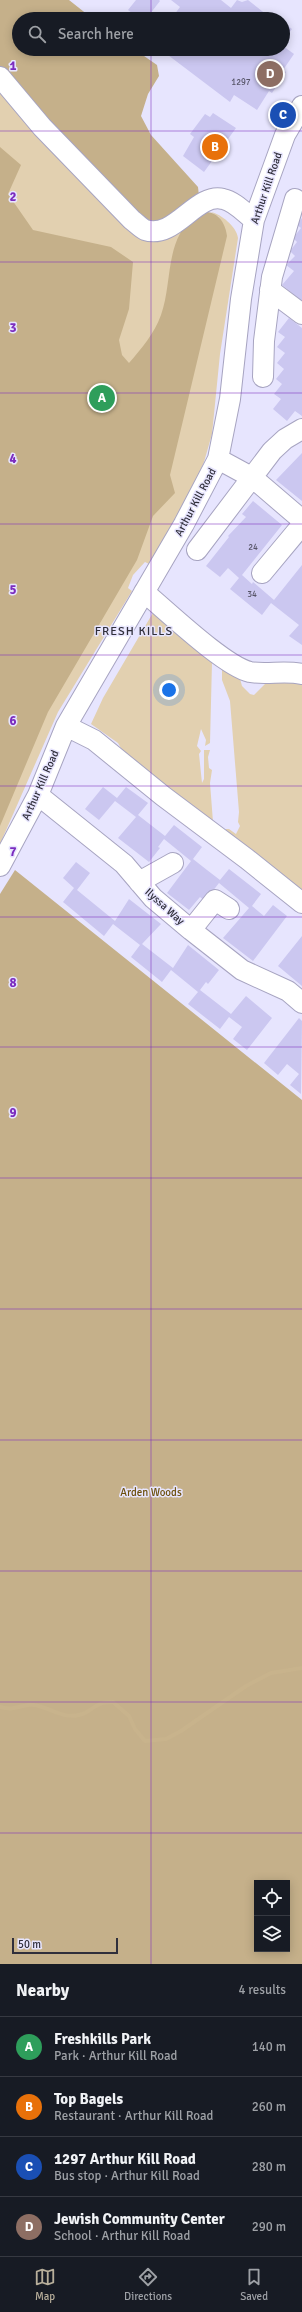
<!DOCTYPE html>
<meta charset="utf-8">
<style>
body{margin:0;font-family:Signika,sans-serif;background:#242831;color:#f1f3f6}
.controls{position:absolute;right:12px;bottom:12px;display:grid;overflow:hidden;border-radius:0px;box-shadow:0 2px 10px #0003}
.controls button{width:36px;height:36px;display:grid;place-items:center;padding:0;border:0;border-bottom:1px solid #363941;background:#171b24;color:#f1f3f6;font:20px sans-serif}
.scale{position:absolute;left:12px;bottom:10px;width:106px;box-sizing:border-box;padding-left:4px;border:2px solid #302f3b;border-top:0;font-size:11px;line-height:14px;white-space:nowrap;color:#302f3b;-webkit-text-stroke:3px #e7e5fe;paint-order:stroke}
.you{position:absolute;left:169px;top:690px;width:14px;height:14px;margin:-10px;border:3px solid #fff;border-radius:50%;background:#1a73e8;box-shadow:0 0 0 6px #1a73e833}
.badge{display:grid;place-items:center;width:26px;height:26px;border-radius:50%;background:#b8af9b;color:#fff;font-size:13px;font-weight:700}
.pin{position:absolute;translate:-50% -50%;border:2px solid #fff;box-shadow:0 1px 4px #0006}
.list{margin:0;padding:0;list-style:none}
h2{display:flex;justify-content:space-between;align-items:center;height:52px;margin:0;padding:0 16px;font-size:17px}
h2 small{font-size:13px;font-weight:400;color:#9ea1a6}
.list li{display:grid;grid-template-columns:26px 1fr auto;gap:12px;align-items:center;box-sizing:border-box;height:60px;padding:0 16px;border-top:1px solid #363941}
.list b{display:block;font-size:15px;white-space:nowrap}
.list p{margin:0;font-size:13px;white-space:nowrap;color:#9ea1a6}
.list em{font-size:13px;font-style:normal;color:#9ea1a6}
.icon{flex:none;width:22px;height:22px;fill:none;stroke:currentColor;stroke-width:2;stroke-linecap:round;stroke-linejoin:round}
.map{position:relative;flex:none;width:302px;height:1964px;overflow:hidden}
.search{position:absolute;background:#171b24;box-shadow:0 2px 10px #0003;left:12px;right:12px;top:12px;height:44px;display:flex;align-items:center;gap:10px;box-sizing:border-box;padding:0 14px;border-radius:22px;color:#9ea1a6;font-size:15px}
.sheet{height:292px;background:#171b24}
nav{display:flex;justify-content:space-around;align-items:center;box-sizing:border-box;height:56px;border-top:1px solid #363941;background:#171b24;font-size:11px;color:#9ea1a6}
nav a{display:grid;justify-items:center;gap:2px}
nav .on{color:#b8af9b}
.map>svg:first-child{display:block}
.green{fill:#e2d0b0}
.forest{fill:#c5b08a;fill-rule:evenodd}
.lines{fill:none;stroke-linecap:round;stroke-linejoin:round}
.stream{stroke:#c8b38c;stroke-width:4}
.building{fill:#cbc7f0}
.minor-casing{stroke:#a7a4c1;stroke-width:22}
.minor{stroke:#fff;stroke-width:20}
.grid{fill:none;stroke:#7b2cbf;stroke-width:1;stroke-opacity:0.55}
.labels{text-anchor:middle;stroke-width:3;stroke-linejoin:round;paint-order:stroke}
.number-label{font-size:9px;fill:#575568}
.street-label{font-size:11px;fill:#302f3b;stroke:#e7e5fe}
.park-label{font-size:11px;fill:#6c4f0b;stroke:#e7e5fe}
.neighbourhood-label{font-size:12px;letter-spacing:1px;fill:#302f3b;stroke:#e7e5fe}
.grid-label{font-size:13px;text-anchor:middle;font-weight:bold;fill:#7b2cbf;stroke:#e7e5fe;stroke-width:3;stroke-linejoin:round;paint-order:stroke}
</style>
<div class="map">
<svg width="302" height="1964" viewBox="0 0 302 1964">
<rect width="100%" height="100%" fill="#e7e5fe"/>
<path class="green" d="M 0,0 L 28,0 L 19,19 L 19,49 L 226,238 L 219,217 L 211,212 C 221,214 237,227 238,238 L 220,354 L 212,434 L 204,462 L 188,498 L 149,564 L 145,562 L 133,575 L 128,588 L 132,591 L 58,712 L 0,844 Z
M 154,611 L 212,662 L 210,743 L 205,746 L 206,740 L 201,729 L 197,746 L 201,751 L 199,754 L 202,783 L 204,779 L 204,750 L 210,750 L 208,757 L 209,768 L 212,770 L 210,783 L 213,822 L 126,757 L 118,743 L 91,724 L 103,698 Z
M 222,668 L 239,675 L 242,686 L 250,694 L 254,695 L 271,678 L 302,678 L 302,894 L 225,833 L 226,829 L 229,829 L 236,834 L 240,826 L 238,822 L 239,812 L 230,701 L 222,680 Z"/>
<path class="forest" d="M 0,0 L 69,0 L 93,19 L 19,19 L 19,49 L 134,49 L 157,65 L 159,76 L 148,94 L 141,116 L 151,135 L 198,187 L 199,196 L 161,223 L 146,219 L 133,209 L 0,68 Z
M 0,147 L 21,165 L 8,194 L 33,230 L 111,247 L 133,262 L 129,309 L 119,340 L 122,355 L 129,363 C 142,348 154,334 161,315 C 173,282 164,237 197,215 C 203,211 210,211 216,215 C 223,220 226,228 227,236 L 170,475 L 175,493 L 153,516 L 137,560 L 48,712 L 0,826 Z
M 15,870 L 302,1100 L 302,1964 L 0,1964 L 0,894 ZM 257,1883 L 287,1883 L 287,1949 L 257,1949 Z"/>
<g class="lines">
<path class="stream" d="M 0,1707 C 15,1712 23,1703 34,1705 C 49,1707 62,1719 79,1715 C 94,1712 92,1702 113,1702 L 129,1716 L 135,1729 L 145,1741 L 166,1739 L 181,1731 L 246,1686 L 271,1673 L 302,1668"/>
</g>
<path class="building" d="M 136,0 L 159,0 L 160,1 L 146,19 L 140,19 L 128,10 Z
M 171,0 L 221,0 L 231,8 L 237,0 L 242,2 L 248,0 L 272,19 L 275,16 L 279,19 L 171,19 L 180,7 Z
M 283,22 L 292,29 L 283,41 Z
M 283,46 L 294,54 L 283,70 L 286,72 L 272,93 L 269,91 L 257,110 L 234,95 L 230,102 L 160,49 L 283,49 Z
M 213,113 L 236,128 L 204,172 L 183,156 L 194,137 L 190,134 L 205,114 L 210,117 Z
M 302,218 L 302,301 L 282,285 L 294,271 L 286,265 L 295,256 L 290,251 L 297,242 L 293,238 L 301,228 L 297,225 Z
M 289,318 L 302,328 L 302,416 L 295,411 L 287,421 L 273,409 L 281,399 L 274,394 L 282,384 L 276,379 L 284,369 L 277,363 L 285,353 L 277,347 L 285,337 L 278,332 Z
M 302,453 L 302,501 L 276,480 Z
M 253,501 L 282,525 L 242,575 L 252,584 L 253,582 L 274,600 L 302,565 L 302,645 L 289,636 L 299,625 L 271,603 L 262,615 L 230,589 L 239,578 L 228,568 L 220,577 L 206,566 L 229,537 L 228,536 L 246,517 L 242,514 Z
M 103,787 L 117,798 L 126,787 L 148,803 L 138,815 L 165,836 L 174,825 L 202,847 L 193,859 L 207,870 L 220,880 L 229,869 L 261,894 L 252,906 L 264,916 L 273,905 L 287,916 L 253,961 L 223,938 L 249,908 L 219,883 L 205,901 L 200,897 L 189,910 L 167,893 L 191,861 L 164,839 L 158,847 L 160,848 L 149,862 L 118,838 L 136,817 L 115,801 L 99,820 L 85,809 Z
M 76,862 L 90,873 L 77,890 L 115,921 L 129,899 L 161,924 L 142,944 L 173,968 L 188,945 L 219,970 L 208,984 L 206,982 L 200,990 L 231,1014 L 246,996 L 272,1018 L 247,1050 L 233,1039 L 242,1027 L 229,1017 L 220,1029 L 188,1004 L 198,992 L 171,970 L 162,982 L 131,957 L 140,945 L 113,924 L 104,936 L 63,902 L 74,888 L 63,878 Z
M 302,936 L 302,986 L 278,966 Z
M 299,1018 L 302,1021 L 301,1094 L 290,1085 L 299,1074 L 287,1064 L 278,1075 L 264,1063 Z"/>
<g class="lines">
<g class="minor-casing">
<path id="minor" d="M 0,77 L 42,127 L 132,220 C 136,223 141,228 145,230 C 175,240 196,192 223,199 C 234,201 245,213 254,220
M 270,290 L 302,314
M 263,377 L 264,341 L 272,277 L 295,199
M 218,459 L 253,478 L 302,520
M 197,550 L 272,451 L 285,439 L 302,429
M 262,573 L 302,525
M 144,592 C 166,610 224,666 250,672 C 267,675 285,670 302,674
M 66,726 L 94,740 L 163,796 L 247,859 L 302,903
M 38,795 L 124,864 L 153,898 L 191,930 L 242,970 L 288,991 L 302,1003
M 0,866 L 38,795 L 66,726 L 184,524 L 218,459 L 230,399 L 241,299 L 254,220 L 285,135 L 302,106
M 139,882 L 173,863
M 191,930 L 215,900 L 229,909"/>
</g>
<use href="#minor" class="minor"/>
</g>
<path class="grid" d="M 151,0 L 151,19M 151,49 L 151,1964M 0,131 L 302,131M 0,262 L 302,262M 0,393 L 302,393M 0,524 L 302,524M 0,655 L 302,655M 0,786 L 302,786M 0,917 L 302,917M 0,1047 L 302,1047M 0,1178 L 302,1178M 0,1309 L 302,1309M 0,1440 L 302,1440M 0,1571 L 302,1571M 0,1702 L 302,1702M 0,1833 L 302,1833"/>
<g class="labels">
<g class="number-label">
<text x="241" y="85">1297</text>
<text x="253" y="550">24</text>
<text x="252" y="597">34</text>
</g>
<g class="street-label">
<text transform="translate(266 188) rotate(-71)" y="4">Arthur Kill Road</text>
<text transform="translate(195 502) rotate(-62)" y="4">Arthur Kill Road</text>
<text transform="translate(40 785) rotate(-66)" y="4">Arthur Kill Road</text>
<text transform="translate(165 906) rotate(42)" y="4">Ilyssa Way</text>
</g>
<g class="park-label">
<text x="151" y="1496">Arden Woods</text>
</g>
<g class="neighbourhood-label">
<text x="134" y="635">FRESH KILLS</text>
</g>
</g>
<g class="grid-label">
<text x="13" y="70">1</text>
<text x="13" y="201">2</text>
<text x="13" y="332">3</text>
<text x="13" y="463">4</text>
<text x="13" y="594">5</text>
<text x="13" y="725">6</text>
<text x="13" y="856">7</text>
<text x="13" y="987">8</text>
<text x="13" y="1117">9</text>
</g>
</svg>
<div class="controls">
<button><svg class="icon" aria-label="locate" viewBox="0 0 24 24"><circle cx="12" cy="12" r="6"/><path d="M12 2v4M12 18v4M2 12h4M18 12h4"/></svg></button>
<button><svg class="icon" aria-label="layers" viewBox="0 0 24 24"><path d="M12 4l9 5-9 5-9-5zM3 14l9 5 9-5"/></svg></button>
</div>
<div class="scale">50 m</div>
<div class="you"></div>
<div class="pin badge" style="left:102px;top:398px;background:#2e9e5b">A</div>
<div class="pin badge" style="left:215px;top:147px;background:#e8710a">B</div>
<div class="pin badge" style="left:283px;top:115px;background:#1a4fb4">C</div>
<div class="pin badge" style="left:270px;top:74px;background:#8d6e63">D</div>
<div class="search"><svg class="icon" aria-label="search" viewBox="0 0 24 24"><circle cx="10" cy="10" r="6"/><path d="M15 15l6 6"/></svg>Search here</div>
</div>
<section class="sheet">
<h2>Nearby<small>4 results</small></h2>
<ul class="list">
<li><span class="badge" style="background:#2e9e5b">A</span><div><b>Freshkills Park</b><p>Park · Arthur Kill Road</p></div><em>140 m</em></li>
<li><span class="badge" style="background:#e8710a">B</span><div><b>Top Bagels</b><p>Restaurant · Arthur Kill Road</p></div><em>260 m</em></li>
<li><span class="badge" style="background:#1a4fb4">C</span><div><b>1297 Arthur Kill Road</b><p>Bus stop · Arthur Kill Road</p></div><em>280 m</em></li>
<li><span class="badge" style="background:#8d6e63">D</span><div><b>Jewish Community Center</b><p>School · Arthur Kill Road</p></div><em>290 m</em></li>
</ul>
</section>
<nav>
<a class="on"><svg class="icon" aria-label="map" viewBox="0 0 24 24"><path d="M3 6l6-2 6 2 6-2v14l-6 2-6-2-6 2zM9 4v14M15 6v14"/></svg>Map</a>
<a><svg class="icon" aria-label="directions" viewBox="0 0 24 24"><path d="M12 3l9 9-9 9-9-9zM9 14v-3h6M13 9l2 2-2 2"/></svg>Directions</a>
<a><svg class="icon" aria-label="saved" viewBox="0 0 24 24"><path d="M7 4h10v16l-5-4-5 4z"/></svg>Saved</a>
</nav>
